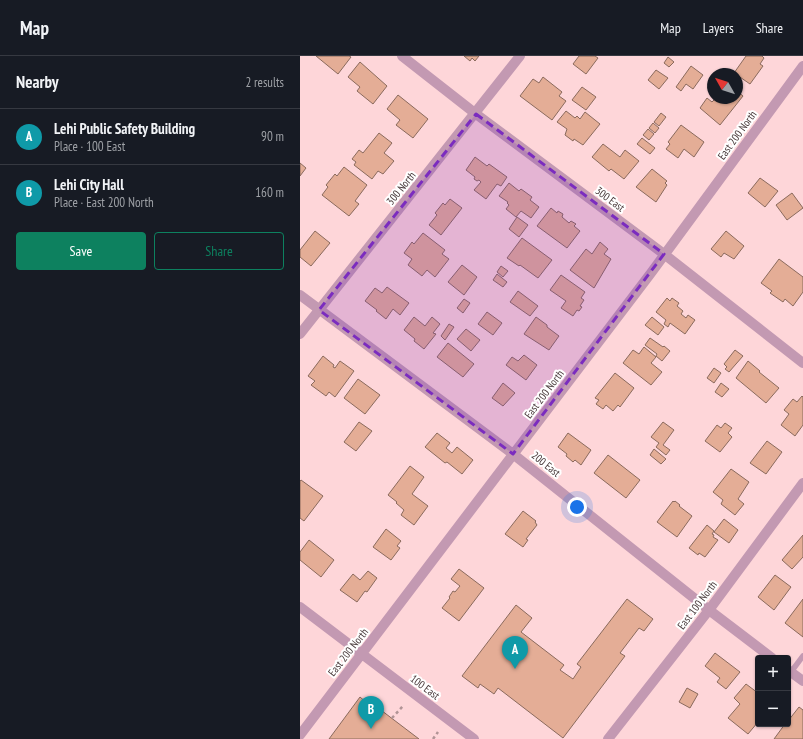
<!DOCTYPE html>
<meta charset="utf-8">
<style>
body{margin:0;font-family:"PT Sans Narrow",sans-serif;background:#242831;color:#f1f3f6}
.controls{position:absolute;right:12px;bottom:12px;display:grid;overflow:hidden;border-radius:4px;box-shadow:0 1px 3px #0004}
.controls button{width:36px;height:36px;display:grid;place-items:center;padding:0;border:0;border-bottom:1px solid #363941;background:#171b24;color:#f1f3f6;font:20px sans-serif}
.compass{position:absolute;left:407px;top:12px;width:36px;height:36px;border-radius:50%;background:#171b24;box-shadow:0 1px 3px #0004;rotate:309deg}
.you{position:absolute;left:277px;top:451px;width:14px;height:14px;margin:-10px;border:3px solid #fff;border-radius:50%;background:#1a73e8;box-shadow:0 0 0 6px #1a73e833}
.badge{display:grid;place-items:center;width:26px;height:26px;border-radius:50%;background:#0d815f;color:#fff;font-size:13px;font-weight:700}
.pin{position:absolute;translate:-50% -33px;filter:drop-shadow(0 1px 2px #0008)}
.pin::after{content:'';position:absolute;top:21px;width:14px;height:12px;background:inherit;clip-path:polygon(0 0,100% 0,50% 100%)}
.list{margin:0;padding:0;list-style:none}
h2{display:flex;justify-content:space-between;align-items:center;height:52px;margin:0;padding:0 16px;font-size:17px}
h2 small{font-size:13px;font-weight:400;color:#9ea1a6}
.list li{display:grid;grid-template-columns:26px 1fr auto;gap:12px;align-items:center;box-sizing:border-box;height:56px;padding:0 16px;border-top:1px solid #363941}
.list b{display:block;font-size:15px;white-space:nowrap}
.list p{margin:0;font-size:13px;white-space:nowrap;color:#9ea1a6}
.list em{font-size:13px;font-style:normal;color:#9ea1a6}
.actions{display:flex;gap:8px;padding:12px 16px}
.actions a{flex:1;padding:9px 0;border:1px solid #0d815f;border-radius:4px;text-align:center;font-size:14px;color:#0d815f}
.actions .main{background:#0d815f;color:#fff}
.map{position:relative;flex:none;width:503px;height:683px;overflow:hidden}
header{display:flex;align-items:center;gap:24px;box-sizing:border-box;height:56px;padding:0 20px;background:#171b24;border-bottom:1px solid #363941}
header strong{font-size:19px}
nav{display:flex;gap:22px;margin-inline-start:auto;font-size:14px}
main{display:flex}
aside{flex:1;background:#171b24}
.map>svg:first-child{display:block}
.building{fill:#e4ad96;stroke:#8a6a5d}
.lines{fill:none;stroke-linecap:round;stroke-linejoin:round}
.path{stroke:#b19496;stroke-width:2.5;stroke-dasharray:3 3;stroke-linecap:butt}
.service{stroke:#c399b2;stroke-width:5.5}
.minor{stroke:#c399b2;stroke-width:10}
.marked{fill:#7b2cbf;fill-opacity:0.2;stroke:#7b2cbf;stroke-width:3;stroke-dasharray:8 5;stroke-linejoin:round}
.labels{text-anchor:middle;stroke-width:4;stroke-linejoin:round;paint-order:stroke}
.street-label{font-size:11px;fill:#473839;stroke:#fff}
</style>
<header>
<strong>Map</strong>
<nav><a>Map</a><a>Layers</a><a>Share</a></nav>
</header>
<main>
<aside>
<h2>Nearby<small>2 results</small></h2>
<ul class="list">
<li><span class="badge" style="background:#0f9aa8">A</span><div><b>Lehi Public Safety Building</b><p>Place · 100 East</p></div><em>90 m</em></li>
<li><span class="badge" style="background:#0f9aa8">B</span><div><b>Lehi City Hall</b><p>Place · East 200 North</p></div><em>160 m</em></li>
</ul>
<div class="actions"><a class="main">Save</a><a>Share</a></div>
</aside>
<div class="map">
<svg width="503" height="683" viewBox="0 0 503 683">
<rect width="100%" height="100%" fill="#fed6d9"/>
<path class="building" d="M 16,0 L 49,0 L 51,1 L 38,18 Z
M 164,0 L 179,0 L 175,5 L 172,2 L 170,5 Z
M 279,0 L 295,0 L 298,2 L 286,18 L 273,8 Z
M 446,0 L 462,0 L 464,2 L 460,8 L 463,10 L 450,28 L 434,17 Z
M 368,1 L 374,6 L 369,11 L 364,7 Z
M 60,6 L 87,30 L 73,48 L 57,35 L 60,31 L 48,21 Z
M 391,10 L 403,19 L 393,33 L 386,28 L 381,35 L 376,31 Z
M 356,14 L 368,22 L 359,33 L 348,24 Z
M 243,21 L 262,36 L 259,40 L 266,45 L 252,64 L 220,40 L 233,23 L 239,27 Z
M 282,31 L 296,41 L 286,54 L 272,44 Z
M 437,35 L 443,40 L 420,69 L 400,52 L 407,42 L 412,46 L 416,42 L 437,42 Z
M 98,39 L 128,63 L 113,82 L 96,69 L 100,64 L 87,53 Z
M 266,55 L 275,62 L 277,60 L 280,63 L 285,56 L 300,68 L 283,89 L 274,83 L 273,85 L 265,79 L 267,73 L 257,66 Z
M 361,57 L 366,61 L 359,70 L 354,66 Z
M 353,67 L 359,72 L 355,77 L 349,72 Z
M 381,69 L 404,86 L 394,101 L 384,93 L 378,102 L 366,93 L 370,88 L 368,86 Z
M 348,73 L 354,78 L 349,84 L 343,79 Z
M 79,77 L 92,87 L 84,97 L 94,105 L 83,118 L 78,115 L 72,123 L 54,109 L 56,106 L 52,103 L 59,94 L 63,97 Z
M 342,82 L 355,92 L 350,98 L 337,88 Z
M 303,88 L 320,101 L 325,94 L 339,105 L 324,123 L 311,113 L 309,115 L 292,101 Z
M 175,101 L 187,110 L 189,108 L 207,121 L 201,130 L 197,128 L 186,143 L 174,134 L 181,126 L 179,124 L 177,125 L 174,123 L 175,121 L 166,114 Z
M 0,107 L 6,112 L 0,120 Z
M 44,111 L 67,129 L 55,145 L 59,148 L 49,160 L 22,139 L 28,131 L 26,129 L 35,118 L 37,120 Z
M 352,113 L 367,125 L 365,127 L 367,129 L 356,146 L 336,131 Z
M 460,122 L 478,135 L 465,151 L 448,137 Z
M 209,127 L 219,135 L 221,133 L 232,141 L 230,144 L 239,151 L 231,162 L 221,155 L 216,161 L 206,153 L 209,149 L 207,147 L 208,146 L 199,140 Z
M 492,137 L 503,152 L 487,164 L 476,149 Z
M 150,143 L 162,152 L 141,179 L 129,169 L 137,159 L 135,157 L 143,147 L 145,149 Z
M 251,152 L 257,157 L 258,155 L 263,158 L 262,161 L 269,167 L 271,165 L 276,168 L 274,170 L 280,175 L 267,192 L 237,170 Z
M 217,161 L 228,169 L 219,181 L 209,173 Z
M 15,175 L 30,187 L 11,210 L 0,201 L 0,194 Z
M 426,175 L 444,190 L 434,203 L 424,197 L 421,201 L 411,193 Z
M 123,177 L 145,194 L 142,198 L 149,203 L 135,221 L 127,214 L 122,220 L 108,209 L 112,203 L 104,197 L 112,186 L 114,188 Z
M 222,182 L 252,204 L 238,222 L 220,209 L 219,210 L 207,202 Z
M 300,186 L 308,193 L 304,198 L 311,203 L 294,232 L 270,214 L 286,193 L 292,198 Z
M 479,203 L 503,221 L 503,236 L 493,250 L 485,243 L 483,246 L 470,237 L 472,235 L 461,227 Z
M 162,209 L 177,221 L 164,239 L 148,226 Z
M 201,210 L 208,215 L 203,221 L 197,216 Z
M 197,218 L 207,226 L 203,231 L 193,224 Z
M 261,219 L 285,236 L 281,242 L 284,244 L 280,250 L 282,251 L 279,255 L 277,254 L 273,260 L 261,252 L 266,245 L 250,234 Z
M 87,231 L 109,247 L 100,259 L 93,253 L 86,263 L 76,255 L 77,254 L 65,245 L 75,232 L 82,237 Z
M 218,235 L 238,250 L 230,260 L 210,246 Z
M 367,242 L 370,245 L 372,242 L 379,247 L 377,250 L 383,255 L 381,258 L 386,262 L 388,259 L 395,264 L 385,278 L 370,267 L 368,271 L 364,268 L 366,264 L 356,256 Z
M 164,243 L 170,247 L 163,257 L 157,252 Z
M 187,256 L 202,267 L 193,279 L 178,268 Z
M 114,261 L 125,270 L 132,261 L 140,268 L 133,277 L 136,278 L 124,293 L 114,285 L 115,283 L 104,274 Z
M 236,261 L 247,269 L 247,271 L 259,280 L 249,294 L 224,278 Z
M 352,261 L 364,271 L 358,279 L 345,269 Z
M 149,268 L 154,271 L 145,284 L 141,280 Z
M 166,273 L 180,284 L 171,295 L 157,283 Z
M 350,282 L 363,291 L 364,290 L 370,295 L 362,305 L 356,300 L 357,298 L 345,289 Z
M 148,287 L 174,308 L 163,321 L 137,301 Z
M 344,291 L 356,301 L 351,307 L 362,316 L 351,329 L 323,307 L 333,294 L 339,298 Z
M 435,294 L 443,300 L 429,316 L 425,313 L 427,311 L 424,308 Z
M 224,299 L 237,309 L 226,324 L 206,309 L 212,301 L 218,305 Z
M 23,300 L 34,309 L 33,311 L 35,312 L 40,305 L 54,315 L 35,341 L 29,336 L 26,340 L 11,329 L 15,325 L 8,320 Z
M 448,305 L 460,315 L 459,316 L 479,332 L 466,347 L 436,322 Z
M 414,312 L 421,317 L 414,327 L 407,322 Z
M 315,317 L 334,332 L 320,351 L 318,349 L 313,355 L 306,349 L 303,353 L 296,348 L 299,344 L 295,342 Z
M 58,323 L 80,339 L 65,358 L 44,342 Z
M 203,327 L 215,337 L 203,350 L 192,342 Z
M 421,327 L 429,333 L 422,341 L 415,336 Z
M 502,340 L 503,341 L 503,369 L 495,380 L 481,369 L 489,358 L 484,354 L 493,343 L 497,346 Z
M 59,366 L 72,375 L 56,395 L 44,386 Z
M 363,366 L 374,374 L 363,389 L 370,394 L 366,399 L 356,391 L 359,387 L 351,381 Z
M 425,367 L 432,372 L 428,377 L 432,381 L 420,396 L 405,385 L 417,369 L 421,372 Z
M 137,377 L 150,387 L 146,392 L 152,397 L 157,391 L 173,404 L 162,418 L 147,406 L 145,407 L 125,391 Z
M 268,377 L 291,394 L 281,409 L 275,404 L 273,406 L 266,400 L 267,398 L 258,391 Z
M 467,385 L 482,396 L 466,418 L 450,407 Z
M 354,393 L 366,403 L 361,408 L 350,399 Z
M 308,399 L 340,424 L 326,442 L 294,417 Z
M 110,410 L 124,421 L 112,438 L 128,450 L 114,469 L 101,459 L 104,454 L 96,447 L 97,446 L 88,439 Z
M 431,413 L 449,426 L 438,443 L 444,448 L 435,459 L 421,448 L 423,444 L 413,436 Z
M 1,424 L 23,440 L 4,465 L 0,462 L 0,425 Z
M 373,445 L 374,446 L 375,445 L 380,449 L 379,450 L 392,460 L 377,481 L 357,466 Z
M 223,455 L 236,465 L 235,466 L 237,469 L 226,483 L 228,484 L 223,491 L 205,478 Z
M 424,463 L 438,474 L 429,487 L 414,476 Z
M 407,469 L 414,475 L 412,478 L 414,479 L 413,481 L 418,484 L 405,501 L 399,497 L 398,499 L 389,492 Z
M 86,473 L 101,485 L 97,490 L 100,492 L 91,504 L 73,491 Z
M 503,479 L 503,501 L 492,513 L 482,504 Z
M 9,484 L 34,504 L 21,521 L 0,504 L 0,496 Z
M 159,513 L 184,532 L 159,565 L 142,552 L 150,542 L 149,541 L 153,535 L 155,536 L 160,530 L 151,523 Z
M 68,515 L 77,522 L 67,536 L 65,535 L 57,546 L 40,534 L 53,518 L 60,524 Z
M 475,519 L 491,531 L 474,554 L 458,541 Z
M 327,543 L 353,563 L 344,575 L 339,572 L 320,597 L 325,600 L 263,682 L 198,632 L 194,638 L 180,628 L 178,632 L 162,620 L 216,549 L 232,562 L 221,576 L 264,609 L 260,614 L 273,623 L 281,611 L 277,608 Z
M 503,543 L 503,581 L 485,567 Z
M 415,597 L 440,616 L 426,633 L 417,626 L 420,622 L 405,610 Z
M 446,628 L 458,637 L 458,666 L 448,678 L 428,662 L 440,648 L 434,642 Z
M 387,632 L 398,638 L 390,652 L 379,646 Z
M 60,641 L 67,647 L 69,645 L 119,683 L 29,683 Z
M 499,651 L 503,654 L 503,683 L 474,683 L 485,668 L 488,668 L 488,665 Z"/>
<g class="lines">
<path class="path" d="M 92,662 L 103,650
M 133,683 L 138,676"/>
<path class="service" d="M 491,616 L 503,600"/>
<path class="minor" d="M 102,0 L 176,58 L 364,198 L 503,307
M 0,239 L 213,398 L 409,554 L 472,602
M 0,278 L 220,0
M 0,551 L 174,683
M 488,614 L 503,625
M 0,679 L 351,217 L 503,10
M 308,683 L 409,554 L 503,427"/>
</g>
<path class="marked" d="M 176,58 L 364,198 L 213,398 L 19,254 Z"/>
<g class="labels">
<g class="street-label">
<text transform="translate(437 79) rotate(-54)" y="4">East 200 North</text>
<text transform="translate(101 132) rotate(-51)" y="4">300 North</text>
<text transform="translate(310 143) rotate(37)" y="4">300 East</text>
<text transform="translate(244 338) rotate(-53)" y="4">East 200 North</text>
<text transform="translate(246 408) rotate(39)" y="4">200 East</text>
<text transform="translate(397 549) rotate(-53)" y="4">East 100 North</text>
<text transform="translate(48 596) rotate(-52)" y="4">East 200 North</text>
<text transform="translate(125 631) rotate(37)" y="4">100 East</text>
</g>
</g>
</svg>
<div class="controls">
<button>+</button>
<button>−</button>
</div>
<svg class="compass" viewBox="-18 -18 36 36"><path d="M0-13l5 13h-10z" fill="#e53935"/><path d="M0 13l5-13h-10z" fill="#9ea1a6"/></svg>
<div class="you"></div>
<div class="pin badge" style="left:215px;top:613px;background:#0f9aa8">A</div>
<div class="pin badge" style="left:71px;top:673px;background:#0f9aa8">B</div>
</div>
</main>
